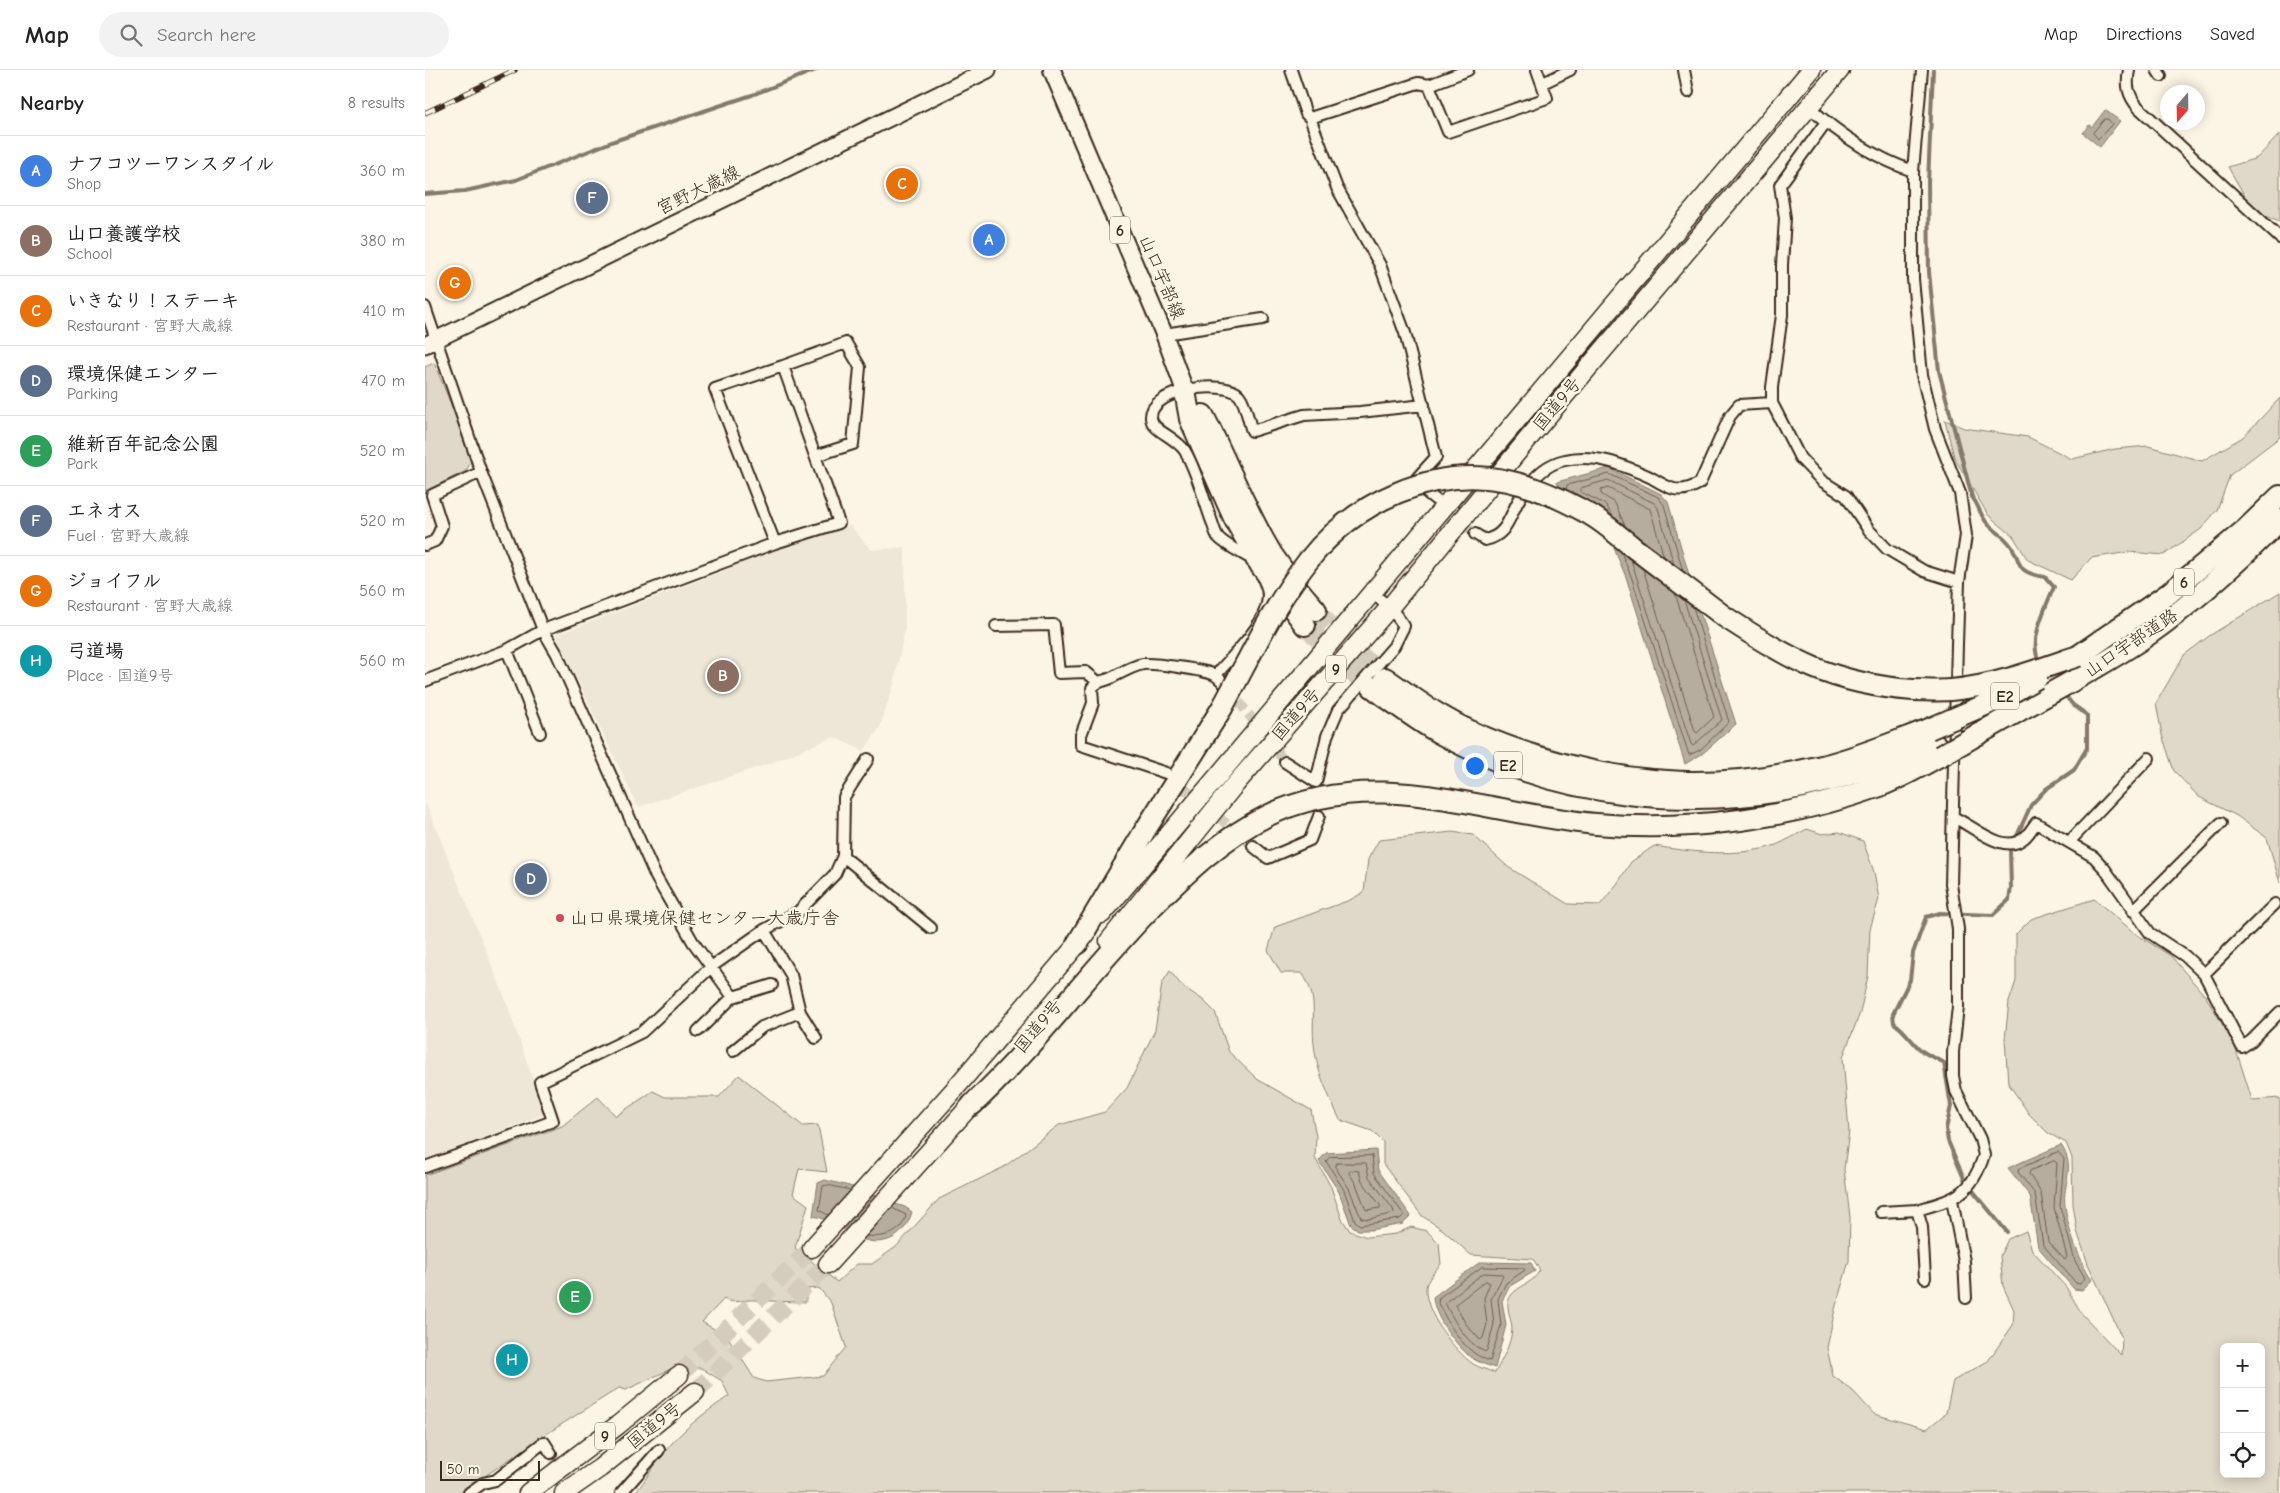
<!DOCTYPE html>
<meta charset="utf-8">
<style>
body{margin:0;font-family:"Comic Neue","Klee One",sans-serif;background:#f2f2f2;color:#222}
.controls{position:absolute;right:15px;bottom:15px;display:grid;overflow:hidden;border-radius:8px;box-shadow:0 2px 12px #0003}
.controls button{width:45px;height:45px;display:grid;place-items:center;padding:0;border:0;border-bottom:1px solid #e0e0e0;background:#fff;color:#222;font:25px sans-serif}
.compass{position:absolute;left:1735px;top:15px;width:45px;height:45px;border-radius:50%;background:#fff;box-shadow:0 2px 12px #0003;rotate:200deg}
.scale{position:absolute;left:15px;bottom:12px;width:100px;box-sizing:border-box;padding-left:5px;border:2px solid #3b2a1e;border-top:0;font-size:14px;line-height:18px;white-space:nowrap;color:#3b2a1e;-webkit-text-stroke:4px #fcf5e5;paint-order:stroke}
.you{position:absolute;left:1049px;top:695px;width:18px;height:18px;margin:-12px;border:4px solid #fff;border-radius:50%;background:#1a73e8;box-shadow:0 0 0 8px #1a73e833}
.badge{display:grid;place-items:center;width:32px;height:32px;border-radius:50%;background:#0b8043;color:#fff;font-size:16px;font-weight:700}
.pin{position:absolute;translate:-50% -50%;border:2px solid #fff;box-shadow:0 1px 5px #0006}
.list{margin:0;padding:0;list-style:none}
h2{display:flex;justify-content:space-between;align-items:center;height:65px;margin:0;padding:0 20px;font-size:21px}
h2 small{font-size:16px;font-weight:400;color:#767676}
.list li{display:grid;grid-template-columns:32px 1fr auto;gap:15px;align-items:center;box-sizing:border-box;height:70px;padding:0 20px;border-top:1px solid #e0e0e0}
.list b{display:block;font-size:19px;white-space:nowrap}
.list p{margin:0;font-size:16px;white-space:nowrap;color:#767676}
.list em{font-size:16px;font-style:normal;color:#767676}
.icon{flex:none;width:28px;height:28px;fill:none;stroke:currentColor;stroke-width:2;stroke-linecap:round;stroke-linejoin:round}
.map{position:relative;flex:none;width:1855px;height:1423px;overflow:hidden}
header{display:flex;align-items:center;gap:30px;box-sizing:border-box;height:70px;padding:0 25px;background:#fff;border-bottom:1px solid #e0e0e0}
header strong{font-size:24px}
nav{display:flex;gap:28px;margin-inline-start:auto;font-size:18px}
.search{width:350px;height:45px;background:#f2f2f2;display:flex;align-items:center;gap:12px;box-sizing:border-box;padding:0 18px;border-radius:28px;color:#767676;font-size:19px}
main{display:flex}
aside{flex:1;background:#fff}
.map>svg:first-child{display:block}
.built{fill:#eee6d6}
.green{fill:#e0d8c8;stroke:#8e8173;fill-rule:evenodd}
.water{fill:#b7ad9e;stroke:#85796b}
.lines{fill:none;stroke-linecap:round;stroke-linejoin:round}
.shore{stroke:#6d5e51;stroke-width:1}
.stream{stroke:#85796b;stroke-width:4}
.minor-tunnel{stroke:#d5ccbd;stroke-width:10;stroke-dasharray:10 5;stroke-linecap:butt}
.trunk-tunnel{stroke:#d5ccbd;stroke-width:18;stroke-dasharray:18 9;stroke-linecap:butt}
.motorway-tunnel{stroke:#d5ccbd;stroke-width:20;stroke-dasharray:20 10;stroke-linecap:butt}
.minor-casing{stroke:#3b2a1e;stroke-width:14}
.secondary-casing{stroke:#3b2a1e;stroke-width:19}
.primary-casing{stroke:#3b2a1e;stroke-width:20}
.trunk-casing{stroke:#3b2a1e;stroke-width:21}
.motorway-casing{stroke:#3b2a1e;stroke-width:24}
.minor{stroke:#fcf5e5;stroke-width:10}
.secondary{stroke:#fcf5e5;stroke-width:15}
.primary{stroke:#fcf5e5;stroke-width:16}
.trunk{stroke:#fcf5e5;stroke-width:18}
.motorway{stroke:#fcf5e5;stroke-width:20}
.rail-casing{stroke:#3b2a1e;stroke-width:5.5}
.rail{stroke:#fcf5e5;stroke-width:4;stroke-dasharray:11;stroke-linecap:butt}
.motorway-bridge-casing{stroke:#3b2a1e;stroke-width:24;stroke-linecap:butt}
.motorway-bridge{stroke:#fcf5e5;stroke-width:20}
.poi-dot{fill:#d1495b;stroke:#fcf5e5;stroke-width:2}
.labels{text-anchor:middle;stroke-width:5;stroke-linejoin:round;paint-order:stroke}
.shield{fill:#fcf5e5;stroke:#75675a;stroke-width:1}
.shield-label{font-size:16px;font-weight:bold;fill:#3b2a1e}
.street-label{font-size:18px;fill:#3b2a1e;stroke:#fcf5e5}
.poi-label{font-size:18px;fill:#3b2a1e;stroke:#fcf5e5;text-anchor:start}
</style>
<header>
<strong>Map</strong>
<div class="search"><svg class="icon" aria-label="search" viewBox="0 0 24 24"><circle cx="10" cy="10" r="6"/><path d="M15 15l6 6"/></svg>Search here</div>
<nav><a>Map</a><a>Directions</a><a>Saved</a></nav>
</header>
<main>
<aside>
<h2>Nearby<small>8 results</small></h2>
<ul class="list">
<li><span class="badge" style="background:#3f7fe0">A</span><div><b>ナフコツーワンスタイル</b><p>Shop</p></div><em>360 m</em></li>
<li><span class="badge" style="background:#8d6e63">B</span><div><b>山口養護学校</b><p>School</p></div><em>380 m</em></li>
<li><span class="badge" style="background:#e8710a">C</span><div><b>いきなり！ステーキ</b><p>Restaurant · 宮野大歳線</p></div><em>410 m</em></li>
<li><span class="badge" style="background:#5c6f8a">D</span><div><b>環境保健エンター</b><p>Parking</p></div><em>470 m</em></li>
<li><span class="badge" style="background:#2e9e5b">E</span><div><b>維新百年記念公園</b><p>Park</p></div><em>520 m</em></li>
<li><span class="badge" style="background:#5c6f8a">F</span><div><b>エネオス</b><p>Fuel · 宮野大歳線</p></div><em>520 m</em></li>
<li><span class="badge" style="background:#e8710a">G</span><div><b>ジョイフル</b><p>Restaurant · 宮野大歳線</p></div><em>560 m</em></li>
<li><span class="badge" style="background:#0f9aa8">H</span><div><b>弓道場</b><p>Place · 国道9号</p></div><em>560 m</em></li>
</ul>
</aside>
<div class="map">
<svg width="1855" height="1423" viewBox="0 0 1855 1423">
<rect width="100%" height="100%" fill="#fcf5e5"/>
<filter id="ink" filterUnits="userSpaceOnUse"><feTurbulence type="fractalNoise" baseFrequency=".02" numOctaves="2"/><feDisplacementMap in="SourceGraphic" scale="10" xChannelSelector="R" yChannelSelector="G"/><feConvolveMatrix kernelMatrix="1 2 1 2 8 2 1 2 1" color-interpolation-filters="sRGB"/></filter>
<g filter="url(#ink)">
<path class="built" d="M 425,455 L 446,480 L 480,477 L 480,557 L 469,614 L 455,657 L 439,681 L 408,667 L 346,693 L 213,737 L 131,565 L 299,501 L 321,490 Z
M 0,731 L 78,923 L 120,1044 L 0,1090 Z"/>
<path class="green" d="M 1855,64 L 1855,151 L 1829,142 L 1803,97 L 1832,88 Z
M 9,293 L 48,388 L 41,401 L 0,421 L 0,297 Z
M 1855,328 L 1855,367 L 1805,405 L 1792,440 L 1776,459 L 1739,485 L 1704,482 L 1666,488 L 1646,510 L 1603,490 L 1588,466 L 1563,445 L 1529,387 L 1520,350 L 1539,358 L 1603,367 L 1647,389 L 1690,379 L 1723,376 L 1777,391 L 1818,367 Z
M 1855,522 L 1855,813 L 1842,768 L 1812,746 L 1774,727 L 1749,701 L 1737,665 L 1731,633 L 1759,585 L 1784,566 Z
M 1382,759 L 1397,764 L 1414,762 L 1438,771 L 1449,802 L 1454,829 L 1445,859 L 1443,906 L 1435,943 L 1418,987 L 1424,1061 L 1419,1099 L 1425,1147 L 1424,1191 L 1410,1239 L 1402,1278 L 1408,1306 L 1428,1321 L 1449,1344 L 1502,1359 L 1521,1343 L 1528,1311 L 1563,1291 L 1588,1255 L 1589,1240 L 1578,1216 L 1575,1186 L 1583,1169 L 1601,1161 L 1607,1180 L 1641,1217 L 1657,1244 L 1696,1285 L 1697,1268 L 1663,1194 L 1652,1161 L 1648,1134 L 1647,1088 L 1641,1073 L 1623,1063 L 1604,1044 L 1583,1013 L 1580,969 L 1584,932 L 1591,911 L 1591,864 L 1606,849 L 1669,829 L 1711,864 L 1746,886 L 1781,927 L 1809,973 L 1827,1030 L 1855,1028 L 1855,1423 L 210,1423 C 222,1409 230,1393 242,1379 C 260,1357 281,1342 304,1326 L 297,1311 L 276,1298 L 248,1298 L 201,1320 L 194,1318 L 123,1363 L 35,1423 L 0,1423 L 0,1105 L 137,1056 L 173,1027 L 191,1046 L 228,1021 L 240,1027 L 294,1027 L 314,1005 L 378,1056 L 393,1055 L 402,1102 L 374,1099 L 368,1124 L 383,1135 L 370,1178 L 412,1212 L 432,1194 L 447,1194 L 471,1177 L 514,1129 L 579,1097 L 634,1055 L 680,1042 L 702,1018 L 730,960 L 737,913 L 745,901 L 757,916 L 778,930 L 790,942 L 804,982 L 832,1009 L 886,1040 L 891,1066 L 890,1088 L 906,1117 L 917,1149 L 925,1161 L 942,1167 L 971,1164 L 986,1157 L 1002,1161 L 1014,1173 L 1016,1194 C 1011,1200 1002,1210 1001,1217 C 999,1242 1029,1280 1048,1294 C 1055,1298 1063,1300 1070,1303 C 1077,1289 1086,1275 1087,1259 C 1087,1251 1082,1241 1083,1232 C 1087,1216 1106,1217 1115,1200 L 1108,1189 L 1046,1185 L 1017,1159 L 997,1146 L 958,1094 L 958,1072 L 947,1061 L 915,1050 C 904,1026 891,1001 889,974 C 886,947 894,927 877,903 L 856,903 L 843,880 L 850,857 L 925,830 L 939,822 L 943,789 L 954,770 L 1027,762 L 1048,765 L 1083,797 L 1143,834 L 1175,835 L 1192,814 L 1206,792 L 1229,776 C 1267,782 1312,788 1351,775 C 1361,771 1372,764 1382,759 ZM 394,1218 L 406,1233 L 421,1277 L 398,1306 L 341,1312 L 329,1308 L 303,1267 L 277,1252 L 299,1229 C 308,1235 319,1229 329,1230 C 347,1231 363,1232 381,1232 L 381,1219 ZM 1799,1277 L 1836,1277 L 1836,1404 L 1799,1404 Z"/>
<path class="water" d="M 1680,40 L 1695,51 L 1675,77 L 1658,63 L 1664,55 L 1667,57 Z
M 1184,398 L 1236,424 L 1243,432 L 1275,543 L 1311,654 L 1277,684 L 1260,694 L 1201,507 L 1175,445 L 1139,426 L 1132,412 Z
M 1636,1075 C 1652,1099 1637,1112 1640,1136 C 1643,1162 1654,1188 1667,1210 L 1657,1220 L 1649,1219 L 1613,1177 L 1605,1126 L 1583,1098 Z
M 951,1080 L 953,1100 L 986,1146 L 978,1154 L 945,1160 L 933,1160 L 926,1155 L 914,1122 L 894,1091 L 901,1083 Z
M 400,1110 L 436,1119 L 458,1130 L 480,1137 L 487,1142 C 479,1170 455,1179 430,1166 C 415,1159 406,1149 388,1146 L 393,1113 Z
M 1055,1192 L 1106,1193 L 1110,1201 L 1085,1216 L 1077,1231 L 1081,1255 L 1070,1298 C 1061,1295 1049,1291 1042,1284 C 1028,1271 1009,1246 1008,1227 Z"/>
<g class="lines">
<path class="shore" d="M 1680,49 L 1683,49 L 1687,54 L 1673,69 L 1668,63 Z
M 1141,420 L 1142,415 L 1184,404 L 1233,427 L 1239,435 L 1258,501
M 1188,447 L 1181,435 L 1156,422 L 1155,418 L 1183,410 L 1229,433 L 1233,438 L 1249,495
M 1200,456 L 1190,433 L 1176,424 L 1176,420 L 1183,418 L 1225,439 L 1239,487
M 1196,482 L 1206,506 L 1264,685 L 1275,680 L 1304,652 L 1268,537
M 1206,490 L 1266,674 L 1268,676 L 1297,650 L 1259,530
M 1218,499 L 1270,661 L 1272,663 L 1289,647 L 1250,523
M 1633,1082 L 1639,1089 L 1635,1136 L 1650,1191 L 1660,1208 L 1655,1214 L 1651,1213 L 1618,1175 L 1610,1124 L 1593,1102 L 1594,1099 Z
M 947,1086 L 949,1103 L 979,1145 L 975,1149 L 935,1155 L 930,1151 L 919,1120 L 901,1091 L 905,1087 Z
M 1629,1091 L 1632,1093 L 1629,1137 L 1642,1187 L 1640,1190 L 1623,1172 L 1616,1123 L 1604,1104 L 1605,1101 Z
M 912,1093 L 941,1093 L 944,1107 L 968,1139 L 969,1143 L 944,1149 L 936,1148 L 924,1118 L 910,1097 Z
M 926,1100 L 934,1101 L 937,1111 L 955,1135 L 955,1138 L 941,1140 L 931,1114 L 924,1103 Z
M 403,1145 L 394,1140 L 398,1116 L 402,1115 L 425,1120
M 442,1166 C 459,1168 477,1164 481,1145 L 467,1138
M 1057,1197 L 1098,1198 L 1100,1200 L 1081,1213 L 1073,1229 L 1076,1255 L 1065,1291 C 1039,1283 1025,1256 1013,1233 L 1014,1228 Z
M 1059,1203 L 1076,1204 L 1078,1206 L 1066,1229 L 1069,1254 L 1062,1280 L 1060,1282 C 1041,1273 1029,1251 1020,1233 Z
M 1061,1211 L 1065,1213 L 1059,1228 L 1062,1254 L 1058,1268 L 1055,1270 L 1041,1254 L 1030,1235 Z"/>
<path class="stream" d="M 1508,0 L 1503,112 L 1504,202 L 1514,301 L 1547,427 C 1554,435 1555,446 1563,454 C 1569,460 1577,465 1583,472 C 1599,489 1585,502 1620,507 L 1629,517 C 1621,536 1602,574 1615,592
M 0,124 L 40,121 L 91,110 L 189,71 L 327,25 L 391,0
M 1582,1162 L 1540,1111 L 1523,1071 L 1521,1059 L 1526,1036 L 1519,993 C 1512,988 1504,986 1497,981 C 1487,973 1481,961 1469,953 L 1468,944 L 1485,910 L 1488,883 L 1501,847 L 1515,843 L 1568,845 L 1584,830 L 1586,818 L 1585,781 L 1606,735 L 1621,719 L 1649,700 L 1662,678 L 1662,645 L 1648,635 L 1639,624"/>
<path class="minor-tunnel" d="M 1016,435 L 1050,464
M 805,620 L 860,692
M 748,709 L 828,776
M 126,1383 L 155,1423"/>
<path class="trunk-tunnel" d="M 254,1305 L 387,1178
M 270,1322 L 403,1194"/>
<path class="motorway-tunnel" d="M 891,540 L 912,565 L 960,608
M 880,555 L 927,602 L 947,617"/>
<g class="minor-casing">
<path id="minor" d="M 866,0 L 881,44 L 885,48 L 912,118 L 955,195 L 980,263 L 1011,387 L 992,408 L 996,418 L 1011,430
M 1043,0 L 1004,15 L 1023,62 L 1122,28 L 1112,0
M 1259,0 L 1263,22
M 1704,0 C 1701,16 1703,25 1713,37 L 1855,168
M 1732,0 L 1736,6
M 1118,13 L 1145,0
M 1384,37 C 1414,64 1450,88 1488,101
M 885,48 L 993,13 L 1004,15
M 1401,52 L 1355,115 L 1360,148 L 1357,195 L 1357,245 L 1347,317 L 1347,333 L 1375,388 L 1397,411 L 1421,426 L 1443,459 L 1462,479 L 1499,501 L 1534,512
M 0,237 L 56,402 L 118,560 L 132,584 L 231,807 L 268,872 L 308,927 L 273,961
M 739,264 L 838,249
M 358,296 L 421,273 L 435,297 L 428,374 L 390,386
M 1050,464 L 1060,470 C 1083,465 1084,446 1095,428 C 1105,411 1120,394 1140,390 C 1170,383 1198,395 1225,407 C 1232,411 1241,417 1249,419 C 1259,421 1267,418 1275,413 L 1305,346 L 1314,335 L 1347,333
M 0,475 L 10,471 L 17,456 L 7,425 L 56,402
M 827,492 L 825,488 C 815,482 800,475 793,467 C 790,463 788,454 786,449 C 778,427 772,402 760,381 C 751,367 727,361 726,348 C 724,319 799,309 814,325 C 821,333 823,351 827,361 L 879,345 L 935,342 L 999,335
M 571,556 L 629,555 L 634,603 L 661,602 L 672,611
M 82,580 L 115,663
M 791,605 C 809,583 857,542 839,511
M 0,611 L 82,580 L 118,560 L 350,473 L 414,453 L 358,296 L 290,319 L 350,473
M 860,692 L 891,712 L 902,666 L 913,640 L 969,576 L 979,556 L 965,537 L 948,524
M 741,703 L 656,675 L 656,665 L 668,633 L 667,618 C 673,610 678,612 686,608 C 696,603 707,596 718,594 C 730,593 780,600 790,605 C 794,608 798,612 801,616
M 1528,747 C 1547,755 1579,786 1599,768 C 1604,764 1607,758 1611,753 L 1669,787 L 1679,798 L 1725,863 L 1760,886 L 1779,904 L 1817,977 L 1826,971 L 1855,942
M 1645,771 L 1724,688
M 828,776 L 843,788 L 885,770 L 894,746
M 418,786 L 419,727 L 443,689
M 1708,841 L 1796,753
M 339,860 L 366,905 L 375,942 L 391,968
M 1779,904 L 1850,834
M 308,927 L 347,915
M 308,981 L 337,957 L 375,942
M 0,1097 L 128,1051 L 115,1012 L 217,962 L 286,897 L 339,860 L 373,842 L 410,804 L 418,786 L 506,858
M 1527,1130 L 1539,1191 L 1541,1228
M 1492,1140 C 1529,1129 1546,1126 1559,1085 L 1555,1069 L 1531,1021 L 1528,1006 L 1528,982 L 1533,937 L 1533,859 L 1526,814 L 1532,574 L 1534,512 L 1541,465 L 1535,423 L 1510,359 L 1497,305 L 1488,209 L 1488,101 L 1497,0
M 1456,1142 L 1492,1140 L 1497,1157 L 1500,1208
M 44,1423 L 58,1413 L 71,1410 L 119,1372 L 126,1383
M 196,1423 L 234,1380"/>
</g>
<g class="secondary-casing">
<path id="secondary" d="M 0,275 L 563,0"/>
</g>
<g class="primary-casing">
<path id="primary" d="M 627,0 L 739,264 L 760,321"/>
</g>
<g class="trunk-casing">
<path id="trunk" d="M 677,844 L 1386,0
M 684,871 L 807,718 L 965,537 L 1103,369 L 1415,0
M 387,1178 L 528,1021 L 661,864
M 403,1194 L 555,1025
M 103,1423 L 193,1355 L 254,1305
M 139,1423 L 175,1398 L 270,1322"/>
</g>
<g class="motorway-casing">
<path id="motorway" d="M 760,321 L 765,349 L 809,448 L 836,496 L 880,555
M 778,345 C 802,391 820,441 848,486 C 861,505 876,523 891,540
M 1300,547 C 1366,590 1407,614 1488,620
M 1653,586 L 1743,524 L 1821,459 L 1855,426
M 960,608 C 980,622 999,636 1020,648 C 1049,665 1082,677 1114,687 C 1211,717 1298,720 1397,696 C 1434,687 1469,672 1504,659
M 947,617 C 969,633 992,651 1016,664 C 1133,729 1275,744 1404,711 C 1440,701 1476,688 1512,676
M 1592,642 C 1636,617 1681,594 1723,565 C 1771,531 1814,491 1855,450
M 652,874 L 719,762 L 797,638
M 547,1035 C 612,974 664,902 726,838 C 761,803 798,767 844,745 C 952,694 1060,744 1171,754 C 1266,762 1366,748 1455,716 C 1476,708 1496,696 1515,686"/>
</g>
<use href="#minor" class="minor"/>
<use href="#secondary" class="secondary"/>
<use href="#primary" class="primary"/>
<use href="#trunk" class="trunk"/>
<use href="#motorway" class="motorway"/>
<g class="rail-casing">
<path id="rail" d="M 0,43 L 90,0"/>
</g>
<use href="#rail" class="rail"/>
<g class="motorway-bridge-casing">
<path id="motorway-bridge" d="M 1488,620 C 1500,620 1514,621 1526,620 C 1570,616 1612,600 1653,586
M 797,638 C 824,589 848,536 883,491 C 929,432 1008,395 1083,411 C 1111,417 1139,430 1164,444 C 1180,453 1195,467 1209,478 C 1239,501 1270,524 1300,547
M 1504,659 L 1581,626 L 1612,608
M 1515,686 L 1592,642"/>
</g>
<use href="#motorway-bridge" class="motorway-bridge"/>
</g>
</g>
<circle class="poi-dot" cx="135" cy="848" r="5"/>
<g class="labels">
<g class="shield">
<rect x="685" y="146.5" width="20" height="27" rx="4"/>
<rect x="1749" y="498.5" width="20" height="27" rx="4"/>
<rect x="901" y="585.5" width="20" height="27" rx="4"/>
<rect x="1566" y="612.5" width="28" height="27" rx="4"/>
<rect x="1069" y="681.5" width="28" height="27" rx="4"/>
<rect x="170" y="1352.5" width="20" height="27" rx="4"/>
</g>
<g class="shield-label">
<text x="695" y="166">6</text>
<text x="1759" y="518">6</text>
<text x="911" y="605">9</text>
<text x="1580" y="632">E2</text>
<text x="1083" y="701">E2</text>
<text x="180" y="1372">9</text>
</g>
<g class="street-label">
<text transform="translate(273 120) rotate(-26)" y="6">宮野大歳線</text>
<text transform="translate(737 207) rotate(67)" y="6">山口宇部線</text>
<text transform="translate(1132 334) rotate(-50)" y="6">国道9号</text>
<text transform="translate(1706 573) rotate(-34)" y="6">山口宇部道路</text>
<text transform="translate(871 644) rotate(-49)" y="6">国道9号</text>
<text transform="translate(613 956) rotate(-50)" y="6">国道9号</text>
<text transform="translate(229 1355) rotate(-39)" y="6">国道9号</text>
</g>
<g class="poi-label">
<text x="145" y="854">山口県環境保健センター大歳庁舎</text>
</g>
</g>
</svg>
<div class="controls">
<button>+</button>
<button>−</button>
<button><svg class="icon" aria-label="locate" viewBox="0 0 24 24"><circle cx="12" cy="12" r="6"/><path d="M12 2v4M12 18v4M2 12h4M18 12h4"/></svg></button>
</div>
<svg class="compass" viewBox="-18 -18 36 36"><path d="M0-13l5 13h-10z" fill="#e53935"/><path d="M0 13l5-13h-10z" fill="#767676"/></svg>
<div class="scale">50 m</div>
<div class="you"></div>
<div class="pin badge" style="left:564px;top:170px;background:#3f7fe0">A</div>
<div class="pin badge" style="left:298px;top:606px;background:#8d6e63">B</div>
<div class="pin badge" style="left:477px;top:114px;background:#e8710a">C</div>
<div class="pin badge" style="left:106px;top:809px;background:#5c6f8a">D</div>
<div class="pin badge" style="left:150px;top:1227px;background:#2e9e5b">E</div>
<div class="pin badge" style="left:167px;top:128px;background:#5c6f8a">F</div>
<div class="pin badge" style="left:30px;top:213px;background:#e8710a">G</div>
<div class="pin badge" style="left:87px;top:1290px;background:#0f9aa8">H</div>
</div>
</main>
